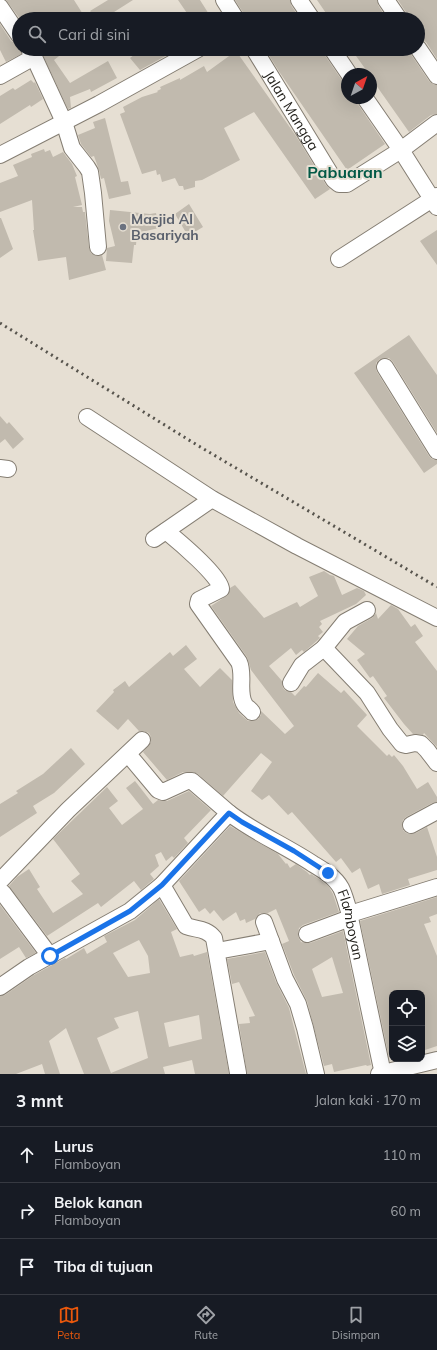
<!DOCTYPE html>
<html lang="id">
<meta charset="utf-8">
<style>
body{margin:0;font-family:Mulish,sans-serif;background:#20242c;color:#f1f3f6}
.controls{position:absolute;right:12px;bottom:12px;display:grid;overflow:hidden;border-radius:8px;box-shadow:0 4px 16px #0002}
.controls button{width:36px;height:36px;display:grid;place-items:center;padding:0;border:0;border-bottom:1px solid #363941;background:#171b24;color:#f1f3f6;font:20px sans-serif}
.compass{position:absolute;left:341px;top:68px;width:36px;height:36px;border-radius:50%;background:#171b24;box-shadow:0 4px 16px #0002;rotate:40deg}
.stop{position:absolute;width:12px;height:12px;margin:-9px;border:3px solid #1a73e8;border-radius:50%;background:#fff}
.stop.end{background:#1a73e8;border-color:#fff;box-shadow:0 1px 4px #0008}
.list{margin:0;padding:0;list-style:none}
h2{display:flex;justify-content:space-between;align-items:center;height:52px;margin:0;padding:0 16px;font-size:17px}
h2 small{font-size:13px;font-weight:400;color:#9ea1a6}
.list li{display:grid;grid-template-columns:26px 1fr auto;gap:12px;align-items:center;box-sizing:border-box;height:56px;padding:0 16px;border-top:1px solid #363941}
.list b{display:block;font-size:15px;white-space:nowrap}
.list p{margin:0;font-size:13px;white-space:nowrap;color:#9ea1a6}
.list em{font-size:13px;font-style:normal;color:#9ea1a6}
.icon{flex:none;width:22px;height:22px;fill:none;stroke:currentColor;stroke-width:2;stroke-linecap:round;stroke-linejoin:round}
.map{position:relative;flex:none;width:437px;height:1074px;overflow:hidden}
.search{position:absolute;background:#171b24;box-shadow:0 4px 16px #0002;left:12px;right:12px;top:12px;height:44px;display:flex;align-items:center;gap:10px;box-sizing:border-box;padding:0 14px;border-radius:22px;color:#9ea1a6;font-size:15px}
.sheet{height:220px;background:#171b24}
nav{display:flex;justify-content:space-around;align-items:center;box-sizing:border-box;height:56px;border-top:1px solid #363941;background:#171b24;font-size:11px;color:#9ea1a6}
nav a{display:grid;justify-items:center;gap:2px}
nav .on{color:#ea580c}
.map>svg:first-child{display:block}
.building{fill:#c1baae;fill-rule:evenodd}
.lines{fill:none;stroke-linecap:round;stroke-linejoin:round}
.minor-casing{stroke:#857e73;stroke-width:18}
.minor{stroke:#fff;stroke-width:16}
.rail{stroke:#57544d;stroke-width:3;stroke-dasharray:2 4;stroke-linecap:butt}
.route{stroke:#1a73e8;stroke-width:5}
.worship-dot{fill:#6b7280;stroke:#e6dfd3;stroke-width:1.5}
.labels{text-anchor:middle;stroke-width:4;stroke-linejoin:round;paint-order:stroke}
.street-label{font-size:14px;fill:#211f1a;stroke:#e6dfd3}
.worship-label{font-size:14px;font-weight:bold;fill:#5b616d;stroke:#e6dfd3;text-anchor:start}
.quarter-label{font-size:16px;font-weight:bold;fill:#025946;stroke:#e6dfd3}
</style>
<div class="map">
<svg width="437" height="1074" viewBox="0 0 437 1074">
<rect width="100%" height="100%" fill="#e6dfd3"/>
<path class="building" d="M 6,0 L 74,0 L 86,19 L 20,19 Z
M 108,0 L 133,0 L 103,19 L 97,19 L 90,11 Z
M 178,0 L 200,0 L 212,19 L 191,19 Z
M 235,0 L 290,0 L 291,5 L 300,19 L 245,19 L 244,14 Z
M 317,0 L 377,0 L 378,5 L 387,19 L 330,19 Z
M 398,0 L 437,0 L 437,59 L 426,42 L 422,40 L 418,39 L 418,19 L 408,19 L 407,14 Z
M 0,24 L 11,41 L 15,43 L 19,44 L 21,54 L 6,62 L 0,50 Z
M 40,49 L 68,49 L 54,60 L 70,83 L 108,61 L 117,78 L 91,92 L 90,89 L 70,97 L 71,108 L 68,109 Z
M 129,49 L 178,49 L 140,70 L 130,58 L 134,55 Z
M 265,49 L 323,49 L 324,54 L 341,79 L 347,83 L 347,98 L 356,98 L 357,103 L 385,144 L 347,170 L 280,73 Z
M 351,49 L 409,49 L 410,53 L 429,81 L 433,84 L 437,85 L 437,114 L 431,115 L 409,132 L 371,78 L 371,74 L 369,74 Z
M 236,51 L 296,136 L 326,185 L 330,189 L 315,199 L 254,112 L 224,128 L 240,160 L 202,180 L 195,181 L 195,187 L 184,190 L 183,186 L 179,186 L 175,178 L 162,182 L 160,174 L 157,175 L 156,170 L 142,174 L 120,114 L 125,112 L 123,107 L 142,97 L 158,92 L 157,91 L 161,89 L 160,87 L 180,78 L 180,80 L 204,66 L 207,72 Z
M 31,80 L 34,83 L 35,82 L 43,99 L 31,107 L 30,105 L 0,124 L 0,96 L 13,88 L 15,90 Z
M 105,118 L 121,182 L 128,181 L 131,194 L 109,199 L 104,178 L 101,179 L 99,170 L 94,156 L 91,157 L 81,144 L 78,135 L 95,128 L 93,122 Z
M 44,149 L 45,152 L 50,150 L 53,157 L 63,152 L 72,164 L 77,176 L 75,177 L 82,205 L 73,207 L 82,207 L 83,212 L 85,212 L 89,248 L 91,253 L 94,255 L 98,256 L 102,255 L 106,270 L 69,280 L 66,257 L 38,261 L 33,230 L 34,230 L 32,200 L 0,212 L 0,183 L 18,176 L 13,165 L 32,157 L 31,154 Z
M 189,204 L 203,227 L 188,236 L 175,214 Z
M 110,210 L 150,214 L 156,213 L 159,228 L 137,233 L 136,245 L 134,245 L 132,263 L 106,261 L 107,248 L 115,246 L 109,221 Z
M 0,218 L 1,218 L 13,249 L 0,258 Z
M 437,230 L 437,265 L 420,241 Z
M 409,335 L 437,375 L 437,433 L 393,362 L 389,358 L 385,358 L 380,359 L 376,363 L 376,368 L 377,372 L 429,456 L 432,459 L 437,460 L 437,464 L 424,473 L 354,373 Z
M 0,416 L 7,424 L 9,422 L 24,439 L 13,449 L 5,439 L 0,443 Z
M 324,571 L 330,575 L 334,576 L 342,595 L 357,588 L 364,591 L 366,595 L 356,604 L 320,621 L 322,624 L 319,627 L 323,632 L 318,636 L 320,638 L 304,652 L 302,650 L 296,655 L 291,648 L 269,666 L 282,681 L 283,688 L 286,691 L 291,692 L 295,696 L 304,686 L 306,687 L 318,673 L 341,693 L 344,690 L 367,715 L 357,726 L 387,756 L 389,754 L 392,757 L 394,755 L 403,766 L 417,789 L 428,782 L 437,797 L 437,802 L 432,803 L 406,817 L 403,820 L 402,825 L 403,830 L 406,833 L 410,834 L 416,833 L 427,827 L 437,857 L 437,870 L 408,879 L 410,885 L 382,894 L 379,884 L 368,889 L 360,868 L 352,873 L 341,858 L 336,862 L 292,812 L 288,815 L 269,795 L 262,800 L 251,791 L 272,762 L 261,753 L 223,796 L 198,774 L 193,772 L 183,772 L 167,780 L 143,752 L 151,742 L 151,737 L 149,733 L 144,731 L 139,731 L 128,719 L 118,730 L 96,711 L 114,692 L 113,690 L 125,681 L 129,687 L 170,652 L 173,656 L 186,645 L 197,659 L 184,669 L 200,687 L 220,668 L 232,680 L 233,702 L 239,713 L 248,721 L 253,721 L 258,719 L 261,715 L 261,711 L 285,734 L 294,726 L 251,670 L 247,657 L 211,606 L 228,595 L 230,588 L 235,585 L 264,618 L 297,602 L 300,607 L 318,596 L 309,577 Z
M 391,605 L 398,609 L 411,627 L 415,624 L 423,636 L 415,642 L 437,671 L 437,747 L 424,733 L 423,735 L 413,734 L 404,724 L 384,698 L 387,696 L 373,676 L 370,678 L 357,660 L 365,654 L 347,639 L 358,626 L 372,618 L 376,613 L 378,619 Z
M 71,748 L 85,764 L 54,793 L 33,806 L 37,813 L 0,837 L 0,804 L 18,793 L 16,791 L 43,774 Z
M 135,781 L 153,804 L 158,800 L 163,801 L 167,801 L 189,791 L 211,810 L 184,838 L 188,843 L 174,858 L 172,856 L 166,861 L 161,852 L 155,855 L 159,866 L 150,874 L 154,879 L 141,890 L 134,881 L 101,907 L 98,903 L 47,936 L 9,886 L 17,877 L 29,869 L 40,887 L 37,889 L 53,913 L 83,894 L 71,881 L 80,874 L 53,839 L 107,787 L 118,801 L 109,808 L 122,825 L 143,809 L 126,788 Z
M 230,826 L 278,854 L 286,864 L 287,863 L 290,868 L 296,864 L 307,872 L 310,875 L 311,874 L 319,879 L 329,887 L 333,894 L 339,912 L 303,925 L 299,928 L 298,933 L 298,937 L 301,942 L 306,943 L 310,943 L 343,931 L 371,1065 L 367,1066 L 366,1065 L 334,1072 L 332,1064 L 324,1066 L 307,1001 L 294,975 L 282,944 L 289,941 L 276,909 L 268,913 L 260,913 L 255,919 L 246,923 L 245,919 L 240,921 L 236,912 L 223,921 L 214,910 L 210,914 L 205,908 L 199,912 L 179,881 ZM 332,957 L 343,993 L 322,997 L 312,969 Z
M 437,897 L 437,914 L 429,917 L 431,922 L 424,924 L 437,956 L 437,1046 L 422,1051 L 422,993 L 392,993 L 392,1056 L 389,1057 L 360,921 Z
M 159,899 L 177,929 L 171,932 L 180,957 L 193,954 L 194,956 L 207,952 L 229,1074 L 195,1074 L 192,1060 L 163,1067 L 165,1074 L 84,1074 L 66,1028 L 49,1041 L 60,1074 L 45,1074 L 42,1064 L 16,1074 L 0,1074 L 0,996 L 5,995 L 34,975 L 65,958 L 66,959 L 84,948 L 87,954 L 107,942 L 104,936 L 135,920 ZM 139,940 L 148,956 L 150,973 L 128,977 L 113,953 ZM 138,1011 L 148,1058 L 111,1073 L 97,1038 L 119,1028 L 114,1018 ZM 199,1015 L 202,1039 L 169,1047 L 164,1023 Z
M 0,905 L 36,953 L 26,958 L 19,947 L 0,959 Z
M 265,952 L 276,982 L 289,1008 L 306,1074 L 247,1074 L 239,1024 L 250,1023 L 249,1017 L 255,1016 L 239,982 L 232,984 L 227,959 Z"/>
<g class="lines">
<g class="minor-casing">
<g id="minor">
<path d="M 224,0 L 236,19"/>
<path d="M 299,0 L 312,19"/>
<path d="M 386,0 L 399,19"/>
<path d="M 0,7 L 19,35"/>
<path d="M 418,48 L 437,76"/>
<path d="M 29,49 L 34,57 L 64,122 L 72,148 L 87,167 L 90,172 L 93,193 L 98,247"/>
<path id="s1" d="M 254,49 L 334,180 L 339,184 L 347,184 L 401,150 L 437,123"/>
<path d="M 332,49 L 349,74"/>
<path d="M 0,76 L 34,57"/>
<path d="M 365,98 L 401,150 L 437,207"/>
<path d="M 0,155 L 99,104 L 198,49"/>
<path d="M 339,259 L 437,196"/>
<path d="M 385,367 L 437,451"/>
<path d="M 87,417 L 212,499 L 297,546 L 437,618"/>
<path d="M 0,468 L 8,469"/>
<path d="M 166,531 C 177,540 221,577 221,589 L 199,600 L 198,604 L 239,662 C 245,675 237,693 245,705 C 246,707 250,709 252,712"/>
<path d="M 154,539 L 212,499"/>
<path d="M 324,648 L 367,693 L 390,729 L 402,744 L 406,745 L 415,743 L 421,744 L 427,750 L 437,763"/>
<path d="M 291,683 L 302,665 L 324,648 L 345,622 L 367,610"/>
<path d="M 128,754 L 158,790 L 163,792 L 187,781 L 192,781 L 229,813"/>
<path d="M 411,825 L 437,811"/>
<path d="M 0,881 L 68,810 L 142,740"/>
<path d="M 162,885 L 186,926 C 197,930 206,928 214,938 L 238,1073"/>
<path d="M 3,893 L 50,956"/>
<path d="M 350,914 L 437,887"/>
<path d="M 264,922 L 285,979 L 298,1004 L 305,1028 L 316,1074"/>
<path d="M 307,934 L 350,918"/>
<path d="M 217,951 L 271,941"/>
<path id="s2" d="M 0,987 L 29,967 L 130,911 L 162,885 L 229,813 C 255,833 286,846 313,864 C 323,870 335,877 341,888 C 345,896 347,906 350,914 L 350,918 L 383,1074"/>
<path d="M 379,1074 L 437,1060"/>
</g>
</g>
<use href="#minor" class="minor"/>
<path class="rail" d="M 0,323 L 197,445 L 437,587"/>
</g>
<g class="lines">
<path class="route" d="M 50,956 L 130,911 L 162,885 L 229,813 L 242,822 L 294,851 L 328,873"/>
</g>
<circle class="worship-dot" cx="123" cy="227" r="4"/>
<g class="labels">
<g class="street-label">
<text dy="5" stroke="none"><textPath href="#s1" startOffset="72">Jalan Mangga</textPath></text>
<text dy="5" stroke="none"><textPath href="#s2" startOffset="464">Flamboyan</textPath></text>
</g>
<g class="worship-label">
<text x="131" y="224">Masjid Al<tspan x="131" dy="16">Basariyah</tspan></text>
</g>
<g class="quarter-label">
<text x="345" y="178">Pabuaran</text>
</g>
</g>
</svg>
<div class="controls">
<button><svg class="icon" aria-label="locate" viewBox="0 0 24 24"><circle cx="12" cy="12" r="6"/><path d="M12 2v4M12 18v4M2 12h4M18 12h4"/></svg></button>
<button><svg class="icon" aria-label="layers" viewBox="0 0 24 24"><path d="M12 4l9 5-9 5-9-5zM3 14l9 5 9-5"/></svg></button>
</div>
<svg class="compass" viewBox="-18 -18 36 36"><path d="M0-13l5 13h-10z" fill="#e53935"/><path d="M0 13l5-13h-10z" fill="#9ea1a6"/></svg>
<div class="stop" style="left:50px;top:956px"></div>
<div class="stop end" style="left:328px;top:873px"></div>
<div class="search"><svg class="icon" aria-label="search" viewBox="0 0 24 24"><circle cx="10" cy="10" r="6"/><path d="M15 15l6 6"/></svg>Cari di sini</div>
</div>
<section class="sheet">
<h2>3 mnt<small>Jalan kaki · 170 m</small></h2>
<ul class="list">
<li><svg class="icon" aria-label="ahead" viewBox="0 0 24 24"><path d="M12 20V5M6 11l6-6 6 6"/></svg><div><b>Lurus</b><p>Flamboyan</p></div><em>110 m</em></li>
<li><svg class="icon" aria-label="right" viewBox="0 0 24 24"><path d="M7 20v-9h11M14 6l5 5-5 5"/></svg><div><b>Belok kanan</b><p>Flamboyan</p></div><em>60 m</em></li>
<li><svg class="icon" aria-label="arrive" viewBox="0 0 24 24"><path d="M6 21V4h12l-3 4 3 4H6"/></svg><div><b>Tiba di tujuan</b></div></li>
</ul>
</section>
<nav>
<a class="on"><svg class="icon" aria-label="map" viewBox="0 0 24 24"><path d="M3 6l6-2 6 2 6-2v14l-6 2-6-2-6 2zM9 4v14M15 6v14"/></svg>Peta</a>
<a><svg class="icon" aria-label="directions" viewBox="0 0 24 24"><path d="M12 3l9 9-9 9-9-9zM9 14v-3h6M13 9l2 2-2 2"/></svg>Rute</a>
<a><svg class="icon" aria-label="saved" viewBox="0 0 24 24"><path d="M7 4h10v16l-5-4-5 4z"/></svg>Disimpan</a>
</nav>
